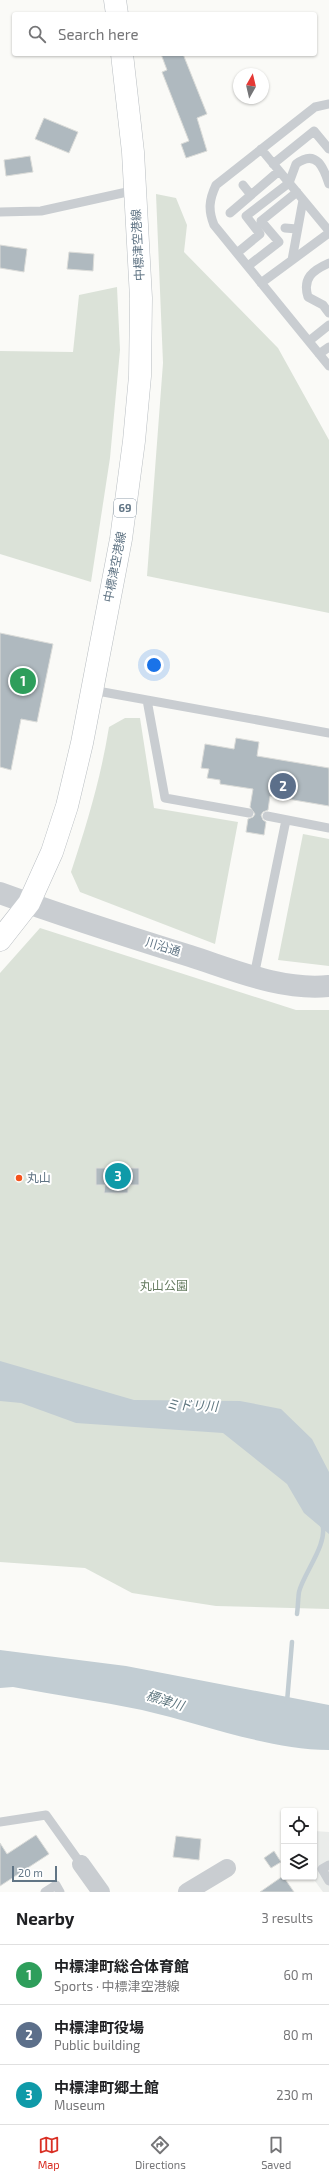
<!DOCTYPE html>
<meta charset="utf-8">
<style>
body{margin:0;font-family:"Exo 2","Noto Sans JP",sans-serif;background:#f2f2f2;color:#202124}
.controls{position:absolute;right:12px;bottom:12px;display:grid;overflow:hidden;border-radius:4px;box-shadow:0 1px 3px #0004}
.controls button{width:36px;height:36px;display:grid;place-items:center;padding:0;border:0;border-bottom:1px solid #e0e0e0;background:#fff;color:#202124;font:20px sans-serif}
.compass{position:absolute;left:233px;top:68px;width:36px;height:36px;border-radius:50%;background:#fff;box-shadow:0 1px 3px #0004;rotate:8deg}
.scale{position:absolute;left:12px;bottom:10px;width:45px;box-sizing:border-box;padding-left:4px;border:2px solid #617585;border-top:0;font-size:11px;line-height:14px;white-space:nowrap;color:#617585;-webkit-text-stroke:3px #fff;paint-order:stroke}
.you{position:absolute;left:154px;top:665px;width:14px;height:14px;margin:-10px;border:3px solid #fff;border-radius:50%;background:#1a73e8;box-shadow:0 0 0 6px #1a73e833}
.badge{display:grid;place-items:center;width:26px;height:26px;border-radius:50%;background:#d93025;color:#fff;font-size:13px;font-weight:700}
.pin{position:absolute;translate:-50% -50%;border:2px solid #fff;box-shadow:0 1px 4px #0006}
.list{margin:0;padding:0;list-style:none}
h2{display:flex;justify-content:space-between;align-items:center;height:52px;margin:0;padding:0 16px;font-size:17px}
h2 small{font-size:13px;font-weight:400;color:#757577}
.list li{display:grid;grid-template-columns:26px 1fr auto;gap:12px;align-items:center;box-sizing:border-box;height:60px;padding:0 16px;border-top:1px solid #e0e0e0}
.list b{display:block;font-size:15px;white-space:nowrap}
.list p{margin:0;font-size:13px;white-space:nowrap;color:#757577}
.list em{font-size:13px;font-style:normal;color:#757577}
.icon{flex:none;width:22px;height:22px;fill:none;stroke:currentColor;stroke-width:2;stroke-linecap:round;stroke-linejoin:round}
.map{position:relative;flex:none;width:329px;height:1892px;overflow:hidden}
.search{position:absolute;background:#fff;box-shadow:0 1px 3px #0004;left:12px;right:12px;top:12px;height:44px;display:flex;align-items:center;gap:10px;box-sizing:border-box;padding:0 14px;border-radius:4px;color:#757577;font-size:15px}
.sheet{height:232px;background:#fff}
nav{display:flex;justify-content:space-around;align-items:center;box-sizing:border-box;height:56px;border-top:1px solid #e0e0e0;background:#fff;font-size:11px;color:#757577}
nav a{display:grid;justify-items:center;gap:2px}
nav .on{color:#d93025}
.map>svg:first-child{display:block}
.built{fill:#eaecea}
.green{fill:#dbe2d8}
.water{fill:#c2cdd3}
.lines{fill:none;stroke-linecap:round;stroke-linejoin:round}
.stream{stroke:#c2cdd3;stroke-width:4.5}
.building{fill:#afb9bf;stroke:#dbdcd9}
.primary-casing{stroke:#b9bec2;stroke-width:23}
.service{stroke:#c9cdd1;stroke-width:9}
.minor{stroke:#c9cdd1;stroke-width:18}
.tertiary{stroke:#c9cdd1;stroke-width:22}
.primary{stroke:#fff;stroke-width:22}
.poi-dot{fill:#f5531c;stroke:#fff;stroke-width:1.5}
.labels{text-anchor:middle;stroke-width:4;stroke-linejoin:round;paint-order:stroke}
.shield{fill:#fff;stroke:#909eaa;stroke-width:1}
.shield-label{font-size:11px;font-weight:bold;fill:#617585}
.street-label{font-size:12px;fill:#617585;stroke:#fff}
.poi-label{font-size:12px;fill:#617585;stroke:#fff;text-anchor:start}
.park-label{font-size:12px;fill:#667c61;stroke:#fff}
.water-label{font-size:13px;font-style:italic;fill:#5d757e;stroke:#fff}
</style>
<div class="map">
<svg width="329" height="1892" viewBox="0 0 329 1892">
<rect width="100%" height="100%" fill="#fafaf7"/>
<path class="built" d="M 314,1831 L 329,1832 L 329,1892 L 323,1892 L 312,1877 L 314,1877 Z"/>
<path class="green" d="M 156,194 L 176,198 L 187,225 L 184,252 L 278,348 L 329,440 L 329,613 L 147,576 L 163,363 Z
M 117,287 L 120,350 L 110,458 L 91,582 L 0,554 L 0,351 L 73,352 L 79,295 Z
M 125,718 L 140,718 L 154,808 L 238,822 L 215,944 L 80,892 L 71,872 C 87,824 101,777 109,727 Z
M 303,834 L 329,839 L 329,966 L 278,960 Z
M 40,928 L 296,1010 L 329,1010 L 329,1609 L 216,1606 L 132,1593 L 85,1568 L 0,1562 L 0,973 Z"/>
<path class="water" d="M 0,1361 L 134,1400 L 240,1401 L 281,1409 L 312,1439 L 329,1472 L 329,1534 L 304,1513 L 287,1484 L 223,1433 L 76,1423 L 21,1403 L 0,1401 Z
M 0,1650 L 126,1666 L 329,1705 L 329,1750 C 266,1749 203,1724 142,1710 C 99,1701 56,1695 13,1687 L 0,1688 Z"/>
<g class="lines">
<path class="stream" d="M 297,1614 C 298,1607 298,1599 299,1592 C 303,1574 329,1543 322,1524
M 287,1702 L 292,1642"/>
</g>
<path class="building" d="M 161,54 L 183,54 L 207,114 L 197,118 L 207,151 L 186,158 L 181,144 L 189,141 L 162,72 L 167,70 Z
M 44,118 L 78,132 L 69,153 L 35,139 Z
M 30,156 L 33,172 L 6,176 L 4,160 Z
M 0,245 L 27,249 L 24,272 L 0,268 Z
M 69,252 L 94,254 L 93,271 L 67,269 Z
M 0,633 L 53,644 L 37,722 L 21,719 L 11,770 L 0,767 Z
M 236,738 L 259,742 L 257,756 L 329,768 L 329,806 L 270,796 L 268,810 L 263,812 L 261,815 L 263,820 L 266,822 L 264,835 L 246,832 L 248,819 L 253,817 L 255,814 L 250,807 L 253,789 L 220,784 L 220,780 L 207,778 L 209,769 L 201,768 L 205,744 L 234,749 Z
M 96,1168 L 139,1168 L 139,1185 L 128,1185 L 128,1193 L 104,1193 L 105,1185 L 96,1185 Z
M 36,1835 L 49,1854 L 0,1886 L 0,1843 L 7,1854 Z
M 176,1836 L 201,1839 L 199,1860 L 173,1857 Z
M 274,1851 L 281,1862 L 271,1868 L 264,1858 Z
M 283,1876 L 294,1892 L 260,1892 Z"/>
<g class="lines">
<g class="primary-casing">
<path id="primary" d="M 115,0 L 117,14
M 0,940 L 29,903 L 52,852 L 67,806 L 82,743 L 121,539 L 134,441 L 140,376 L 141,298 L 133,152 L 122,54"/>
</g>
<path class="service" d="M 329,104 L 315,107 L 216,185 C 209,200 208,210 214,225 L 329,366
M 261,149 L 329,231
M 273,164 L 314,131 L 329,149
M 243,185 L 251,195
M 0,212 L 41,211 L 136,190
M 230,213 L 279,171
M 285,228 L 297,229
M 237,253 L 260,234 L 246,216 L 289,183 L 296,164 C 317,148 324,169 329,184
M 292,260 L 303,200
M 329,263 C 313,270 302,278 308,297 L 323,305 L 329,313
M 248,266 L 279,242 L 261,221 L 297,192
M 261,283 L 329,233
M 309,341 L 329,325
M 319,354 L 329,347
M 92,690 L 329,733
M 147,700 L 165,798 L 249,813
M 267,816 L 329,828
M 254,976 L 286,820
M 0,1822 L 46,1815 L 81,1864
M 329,1865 L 322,1869 L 329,1881
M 45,1892 L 56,1885 L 60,1892"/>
<path class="minor" d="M 81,1864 L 101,1892
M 187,1892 L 227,1868"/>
<path class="tertiary" d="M 0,893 C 63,916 126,936 190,956 C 234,970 282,991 329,986"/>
<use href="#primary" class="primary"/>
</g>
<circle class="poi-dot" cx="19" cy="1178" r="4"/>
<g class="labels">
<rect class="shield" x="114" y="499" width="22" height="18" rx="3"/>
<g class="shield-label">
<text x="125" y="512">69</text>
</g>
<g class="street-label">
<text transform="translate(138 245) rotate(-93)" y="4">中標津空港線</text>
<text transform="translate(115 567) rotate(-79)" y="4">中標津空港線</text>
<text transform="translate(163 947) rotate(17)" y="4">川沿通</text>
</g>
<g class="poi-label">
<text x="27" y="1182">丸山</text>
</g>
<g class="park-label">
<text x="164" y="1290">丸山公園</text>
</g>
<g class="water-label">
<text transform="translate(192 1405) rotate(2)" y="5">ミドリ川</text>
<text transform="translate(165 1700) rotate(17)" y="5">標津川</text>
</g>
</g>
</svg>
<div class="controls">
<button><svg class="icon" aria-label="locate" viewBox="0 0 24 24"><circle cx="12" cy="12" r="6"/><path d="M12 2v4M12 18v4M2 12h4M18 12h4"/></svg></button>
<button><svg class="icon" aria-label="layers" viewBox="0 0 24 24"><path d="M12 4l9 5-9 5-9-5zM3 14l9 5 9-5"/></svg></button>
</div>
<svg class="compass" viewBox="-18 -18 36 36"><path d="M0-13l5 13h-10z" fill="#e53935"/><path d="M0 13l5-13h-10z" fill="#757577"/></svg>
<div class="scale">20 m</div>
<div class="you"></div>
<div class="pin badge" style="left:23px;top:681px;background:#2e9e5b">1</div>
<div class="pin badge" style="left:283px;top:786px;background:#5c6f8a">2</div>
<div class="pin badge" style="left:118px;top:1176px;background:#0f9aa8">3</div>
<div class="search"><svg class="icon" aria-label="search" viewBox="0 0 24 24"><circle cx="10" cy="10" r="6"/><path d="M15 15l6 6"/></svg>Search here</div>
</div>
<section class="sheet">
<h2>Nearby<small>3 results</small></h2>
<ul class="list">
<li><span class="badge" style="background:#2e9e5b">1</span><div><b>中標津町総合体育館</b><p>Sports · 中標津空港線</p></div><em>60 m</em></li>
<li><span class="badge" style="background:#5c6f8a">2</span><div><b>中標津町役場</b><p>Public building</p></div><em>80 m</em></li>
<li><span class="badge" style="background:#0f9aa8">3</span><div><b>中標津町郷土館</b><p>Museum</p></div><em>230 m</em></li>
</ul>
</section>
<nav>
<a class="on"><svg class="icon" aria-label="map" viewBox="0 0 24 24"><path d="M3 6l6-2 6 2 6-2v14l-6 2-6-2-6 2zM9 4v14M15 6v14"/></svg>Map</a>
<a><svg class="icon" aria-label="directions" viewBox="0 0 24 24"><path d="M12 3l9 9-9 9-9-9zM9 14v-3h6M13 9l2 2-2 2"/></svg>Directions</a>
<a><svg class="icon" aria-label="saved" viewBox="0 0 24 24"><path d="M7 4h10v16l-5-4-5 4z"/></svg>Saved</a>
</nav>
